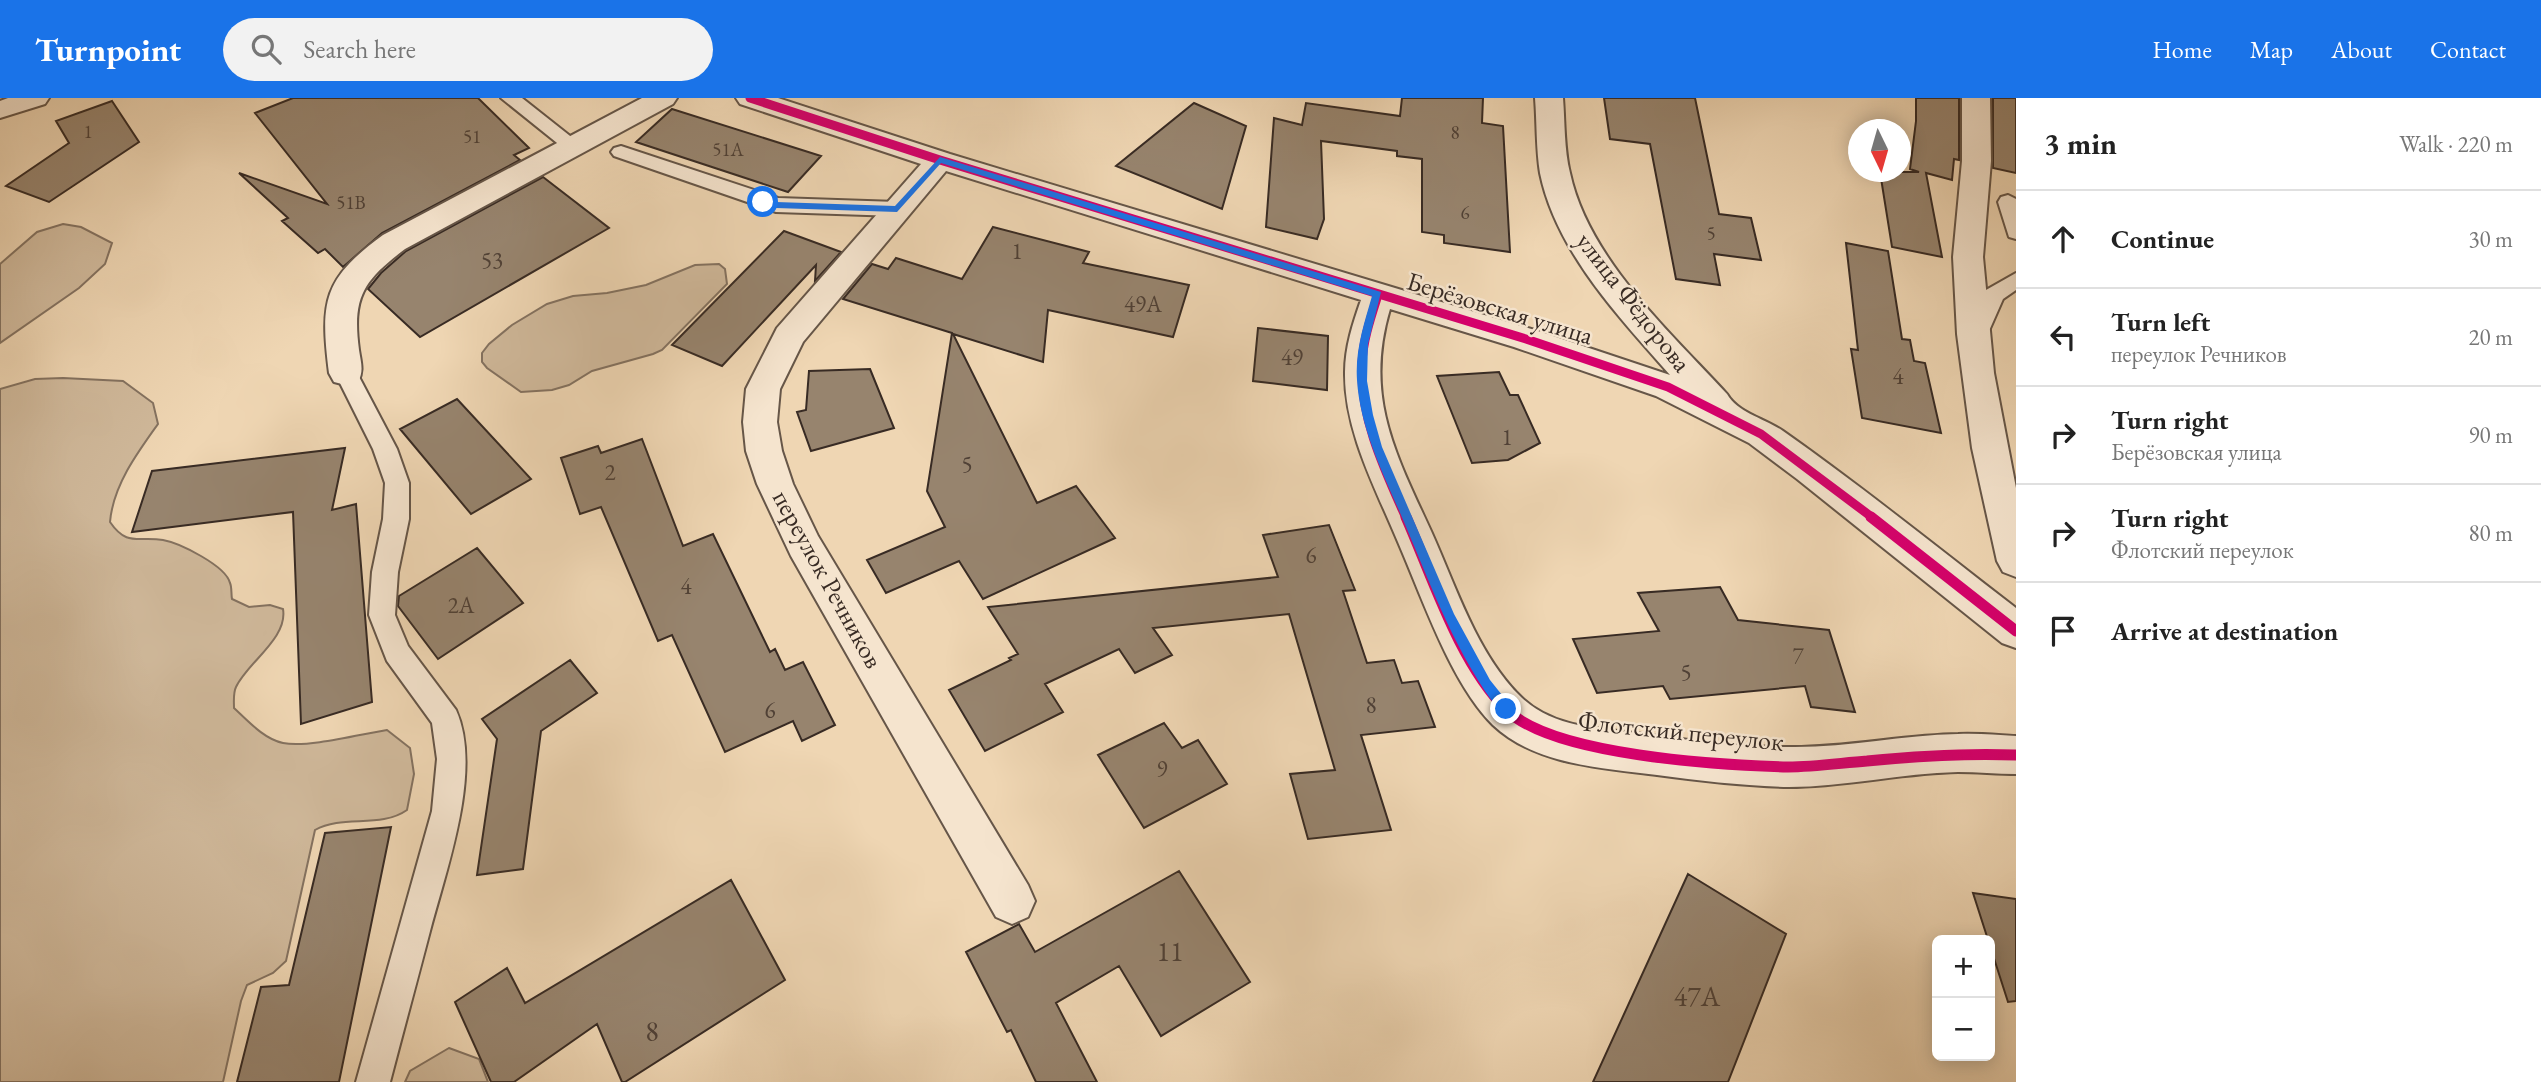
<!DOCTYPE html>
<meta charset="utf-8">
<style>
body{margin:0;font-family:"EB Garamond",serif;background:#f2f2f2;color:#222}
.controls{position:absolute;right:21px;bottom:21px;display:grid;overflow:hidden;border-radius:10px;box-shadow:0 4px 18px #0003}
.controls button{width:63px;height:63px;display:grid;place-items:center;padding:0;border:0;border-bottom:2px solid #e0e0e0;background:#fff;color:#222;font:35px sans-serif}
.compass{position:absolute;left:1848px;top:21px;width:63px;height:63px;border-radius:50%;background:#fff;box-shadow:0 4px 18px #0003;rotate:175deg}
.stop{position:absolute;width:21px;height:21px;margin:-16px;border:5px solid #1a73e8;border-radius:50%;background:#fff}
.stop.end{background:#1a73e8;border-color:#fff;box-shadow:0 2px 7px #0008}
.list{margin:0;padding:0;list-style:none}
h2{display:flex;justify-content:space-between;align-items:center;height:91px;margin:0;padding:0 28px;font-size:30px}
h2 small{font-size:23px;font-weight:400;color:#767676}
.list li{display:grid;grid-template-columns:46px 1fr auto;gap:21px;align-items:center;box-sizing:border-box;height:98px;padding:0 28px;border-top:2px solid #e0e0e0}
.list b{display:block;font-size:26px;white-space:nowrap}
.list p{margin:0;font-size:23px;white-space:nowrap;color:#767676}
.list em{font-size:23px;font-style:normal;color:#767676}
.icon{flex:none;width:38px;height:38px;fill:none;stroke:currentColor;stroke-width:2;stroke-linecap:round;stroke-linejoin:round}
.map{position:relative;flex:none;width:2016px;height:984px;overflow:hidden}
header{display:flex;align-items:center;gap:42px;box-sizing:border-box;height:98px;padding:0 35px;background:#1a73e8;color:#fff}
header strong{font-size:33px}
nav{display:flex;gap:38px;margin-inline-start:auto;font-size:24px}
.search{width:490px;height:63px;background:#f2f2f2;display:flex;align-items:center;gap:18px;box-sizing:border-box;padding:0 24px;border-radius:38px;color:#767676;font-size:26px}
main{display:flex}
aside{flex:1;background:#fff}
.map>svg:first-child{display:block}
.green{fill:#d0b99b;stroke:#847260;stroke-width:2}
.building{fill:#97846e;stroke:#382b24;stroke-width:2}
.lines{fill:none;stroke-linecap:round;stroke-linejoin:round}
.lane-casing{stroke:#665648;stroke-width:4}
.street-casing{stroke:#665648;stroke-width:4}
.lane{fill:#f5e4ce;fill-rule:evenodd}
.street{fill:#f5e4ce;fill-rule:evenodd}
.cycleway-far1-casing{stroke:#f5e4ce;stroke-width:12}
.cycleway-casing{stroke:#f5e4ce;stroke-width:16}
.cycleway-far1{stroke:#d6006c;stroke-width:9}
.cycleway{stroke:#d6006c;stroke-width:11}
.route{fill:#1a73e8}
.labels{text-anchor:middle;stroke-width:5;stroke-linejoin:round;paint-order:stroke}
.far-number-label{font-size:19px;fill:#504136}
.number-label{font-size:23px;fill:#504136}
.street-label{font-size:26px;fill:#382b24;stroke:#f5e4ce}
.near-number-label{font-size:28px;fill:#504136}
</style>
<header>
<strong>Turnpoint</strong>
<div class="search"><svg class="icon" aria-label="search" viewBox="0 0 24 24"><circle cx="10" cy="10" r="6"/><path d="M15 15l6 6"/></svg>Search here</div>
<nav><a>Home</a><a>Map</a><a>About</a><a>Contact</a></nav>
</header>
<main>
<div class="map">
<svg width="2016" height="984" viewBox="0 0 2016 984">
<rect width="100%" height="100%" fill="#efd6b3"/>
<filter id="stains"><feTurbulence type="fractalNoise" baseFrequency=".00286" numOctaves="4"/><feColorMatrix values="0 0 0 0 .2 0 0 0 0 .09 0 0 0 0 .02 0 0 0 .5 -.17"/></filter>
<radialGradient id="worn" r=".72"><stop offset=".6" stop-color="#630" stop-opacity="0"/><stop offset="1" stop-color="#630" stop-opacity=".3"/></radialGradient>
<path class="green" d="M 63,126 L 81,129 L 112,145 L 105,166 L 79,190 L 0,245 L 0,166 L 37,134 Z
M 719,166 L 725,171 L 727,186 L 662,252 L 653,256 L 592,273 L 569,287 L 552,292 L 521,294 L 487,270 L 482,264 L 482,255 L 489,246 L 512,227 L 547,206 L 573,198 L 607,195 L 646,187 L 695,167 Z
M 63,280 L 123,283 L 153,305 L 158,326 C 137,355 113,388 110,424 C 127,449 138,438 163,442 C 180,445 226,468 230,485 C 232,489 231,496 232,501 L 249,509 L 270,507 L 283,511 C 288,540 248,564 236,589 C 233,595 234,604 234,610 C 248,623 264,641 283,645 C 308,650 361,636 387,632 L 410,650 L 414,676 L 407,712 C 380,731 343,716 315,732 L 286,863 L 273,875 L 247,887 L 241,903 L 223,984 L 0,984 L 0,291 L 35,281 Z
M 449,950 L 479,961 L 488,984 L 405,984 L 410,973 Z"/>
<path class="building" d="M 293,0 L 478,0 L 529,50 L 514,57 L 520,62 L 382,135 L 343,169 L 325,151 L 318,155 L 282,123 L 288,120 L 239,75 L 327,106 L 255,15 Z
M 1402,0 L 1483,0 L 1482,25 L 1503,28 L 1510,154 L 1444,145 L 1444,137 L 1422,134 L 1422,61 L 1397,58 L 1397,53 L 1321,43 L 1324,121 L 1317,141 L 1266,129 L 1274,20 L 1302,27 L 1306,5 L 1400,18 Z
M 1604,0 L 1695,0 L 1719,116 L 1751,120 L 1761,162 L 1714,156 L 1720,187 L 1676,181 L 1650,46 L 1610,41 Z
M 1916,0 L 1959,0 L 1959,62 L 1954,61 L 1952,82 L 1926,75 L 1942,159 L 1892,149 L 1880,74 L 1919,74 L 1910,71 L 1916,23 Z
M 1993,0 L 2016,0 L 2016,75 L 1993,70 Z
M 112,3 L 139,44 L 49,104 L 6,88 L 69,45 L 56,23 Z
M 1194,5 L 1246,28 L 1222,111 L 1116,68 Z
M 672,11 L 821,58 L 788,94 L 636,44 Z
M 543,79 L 609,130 L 420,239 L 368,191 L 381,175 L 406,153 Z
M 993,129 L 1089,154 L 1083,165 L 1189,187 L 1173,239 L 1048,212 L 1043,264 L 953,236 L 1037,405 L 1076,388 L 1115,440 L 983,501 L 959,463 L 886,495 L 867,462 L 945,429 L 927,393 L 952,235 L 843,201 L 872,166 L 888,171 L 896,160 L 962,181 Z
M 784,133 L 841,154 L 815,183 L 816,167 L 722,268 L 672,247 Z
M 1846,145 L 1888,153 L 1902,241 L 1910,242 L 1914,263 L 1925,265 L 1941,335 L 1862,320 L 1851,251 L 1858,252 Z
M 1258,230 L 1328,238 L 1327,292 L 1253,283 Z
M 870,271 L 894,330 L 811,353 L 797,314 L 806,312 L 809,273 Z
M 1499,274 L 1510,297 L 1518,297 L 1540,345 L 1508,362 L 1472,365 L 1437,278 Z
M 457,301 L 531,381 L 471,416 L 400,331 Z
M 642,341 L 683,448 L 713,436 L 770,554 L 775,551 L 785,572 L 803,564 L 835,627 L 802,643 L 793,623 L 725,654 L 672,537 L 658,543 L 601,409 L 580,416 L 561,360 L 598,348 L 601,355 Z
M 345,350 L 332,412 L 356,406 L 372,604 L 301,626 L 293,414 L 132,434 L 152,373 Z
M 1329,427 L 1355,492 L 1343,493 L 1367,565 L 1394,562 L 1402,585 L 1418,583 L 1435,629 L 1361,637 L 1391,732 L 1308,741 L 1290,676 L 1335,672 L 1289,516 L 1153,530 L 1172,557 L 1135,575 L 1119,551 L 1045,586 L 1063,614 L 985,653 L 949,592 L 1011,562 L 1009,560 L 1018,556 L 988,509 L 1278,479 L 1263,437 Z
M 477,450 L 523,505 L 438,561 L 398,508 L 399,498 Z
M 1720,489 L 1738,522 L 1829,532 L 1855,614 L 1811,609 L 1805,588 L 1670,601 L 1663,588 L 1597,595 L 1573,541 L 1659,533 L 1638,495 Z
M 570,562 L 597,595 L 541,633 L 523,771 L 477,777 L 497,641 L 482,621 Z
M 1164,625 L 1182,650 L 1198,642 L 1227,686 L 1144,730 L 1098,657 Z
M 391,729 L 339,984 L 237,984 L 261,889 L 289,887 L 325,735 Z
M 1179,773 L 1250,884 L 1161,938 L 1119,868 L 1056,905 L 1097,984 L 1036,984 L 1011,932 L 1007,934 L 966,854 L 1019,826 L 1035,854 Z
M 1688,776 L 1786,836 L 1728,984 L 1593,984 Z
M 731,782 L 785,882 L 625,984 L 622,984 L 597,926 L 514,984 L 491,984 L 455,904 L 507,870 L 525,905 Z
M 1973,795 L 2016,801 L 2016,903 L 2008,904 Z"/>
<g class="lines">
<g class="lane-casing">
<path id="lane" d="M 501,0 L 522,0 L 584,49 L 581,53 L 567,53 Z
M 621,48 L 778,100 L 897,104 L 904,106 L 907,111 L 904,116 L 897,118 L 776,114 L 614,58 L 611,54 L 614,50 Z
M 2008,97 L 2016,101 L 2016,141 L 2009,139 L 1998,104 L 2001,99 Z
M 2016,175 L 2016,192 L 2003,201 L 1981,251 L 1973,253 L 1965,251 L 1962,245 L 1986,192 Z
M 346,267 L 354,269 L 357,275 L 397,351 L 409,385 L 409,421 L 398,474 L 395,517 L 408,548 L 456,612 C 483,672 446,772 430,833 C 417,883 403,934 390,984 L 356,984 L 432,713 L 437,661 L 432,625 L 387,563 L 369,517 L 372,474 L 383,421 L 385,385 L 373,351 L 335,275 L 338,269 Z"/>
</g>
<g class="street-casing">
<path id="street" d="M 8,0 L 49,0 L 45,6 L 0,20 L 0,3 Z
M 642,0 L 677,0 L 673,6 L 405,151 C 363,183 352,199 359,252 C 361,265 364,273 358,284 L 346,287 L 334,284 L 329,275 C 320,203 323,181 383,137 Z
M 736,0 L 778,0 L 950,56 L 1538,233 L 1670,277 C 1619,219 1556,153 1540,75 C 1536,51 1537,25 1535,0 L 1563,0 C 1565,25 1564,51 1570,75 C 1588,160 1670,234 1727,296 C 1738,315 1764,320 1783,333 C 1863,389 1939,451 2016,510 L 2016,550 L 2002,545 L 1797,381 L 1749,345 L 1656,298 L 1514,249 L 1390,211 C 1364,298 1395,355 1431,433 C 1456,488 1477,557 1522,600 C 1553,629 1596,630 1636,635 C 1686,642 1738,649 1789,649 C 1845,650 1901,637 1958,636 C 1977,635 1997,637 2016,638 L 2016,676 C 1997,676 1977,674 1958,674 C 1902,675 1845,689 1789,689 C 1745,688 1701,683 1657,677 C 1603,670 1535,667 1493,627 C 1451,586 1422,499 1398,444 C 1376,391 1344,333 1345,274 C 1345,249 1353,225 1361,202 L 946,73 L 803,244 L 780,291 L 777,324 L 782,353 L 793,386 L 818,438 L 1028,787 L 1035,803 L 1028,819 L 1012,826 L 996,819 L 791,458 L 757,386 L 746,353 L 743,324 L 746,291 L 777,230 L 921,66 L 740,6 Z
M 1962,0 L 1990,0 L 1991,63 L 1983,159 L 1994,275 L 2016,390 L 2016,479 L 2003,474 L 1997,463 L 1972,350 L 1957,236 L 1953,159 L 1962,63 Z"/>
</g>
<use href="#lane" class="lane"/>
<use href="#street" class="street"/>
<g class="cycleway-far1-casing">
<path id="cycleway-far1" d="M 750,0 L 940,62 L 1526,241 L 1668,289 L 1761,336 L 1873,420
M 1378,197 C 1371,219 1363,242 1362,265 C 1359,319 1385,373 1406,420"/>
</g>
<g class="cycleway-casing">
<path id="cycleway" d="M 1406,419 C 1433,480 1459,564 1506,611 C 1551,658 1722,667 1788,669 C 1814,669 1841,665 1867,663 C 1917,658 1966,655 2016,657
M 1871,419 L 2016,533"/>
</g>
<use href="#cycleway-far1" class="cycleway-far1"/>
<use href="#cycleway" class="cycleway"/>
</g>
<path class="route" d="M 940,59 L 1381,194 L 1368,246 L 1367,283 L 1373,317 L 1382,349 L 1454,516 L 1490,582 L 1510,607 L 1510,615 L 1501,615 C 1457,559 1432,490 1404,424 C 1385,379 1360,332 1357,282 C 1355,252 1364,226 1372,198 L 941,65 L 897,114 L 776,110 L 759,104 L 763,101 L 776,104 L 895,108 Z"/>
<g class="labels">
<g class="far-number-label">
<text x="88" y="40">1</text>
<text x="1455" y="41">8</text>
<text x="472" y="45">51</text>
<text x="728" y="58">51А</text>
<text x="351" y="111">51В</text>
<text x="1465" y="121">6</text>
<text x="1711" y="142">5</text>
</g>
<g class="number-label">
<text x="1017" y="161">1</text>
<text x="492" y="170">53</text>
<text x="1143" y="214">49А</text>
<text x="1292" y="267">49</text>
<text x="1898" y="286">4</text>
<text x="1507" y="347">1</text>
<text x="967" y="374">5</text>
<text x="610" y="382">2</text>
<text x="1311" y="465">6</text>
<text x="686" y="496">4</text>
<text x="461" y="515">2А</text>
<text x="1798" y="566">7</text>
<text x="1686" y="582">5</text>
<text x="1371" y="615">8</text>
<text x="770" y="620">6</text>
<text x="1162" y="679">9</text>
</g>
<g class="street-label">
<text transform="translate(1634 204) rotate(52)" y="9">улица Фёдорова</text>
<text transform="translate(1500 210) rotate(17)" y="9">Берёзовская улица</text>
<text transform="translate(828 481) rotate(61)" y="9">переулок Речников</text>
<text transform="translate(1681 633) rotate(6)" y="9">Флотский переулок</text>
</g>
<g class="near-number-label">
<text x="1170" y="863">11</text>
<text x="1697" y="908">47А</text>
<text x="652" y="943">8</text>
</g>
</g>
<rect width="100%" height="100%" filter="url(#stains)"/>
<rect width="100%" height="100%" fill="url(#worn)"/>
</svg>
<div class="controls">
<button>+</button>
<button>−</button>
</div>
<svg class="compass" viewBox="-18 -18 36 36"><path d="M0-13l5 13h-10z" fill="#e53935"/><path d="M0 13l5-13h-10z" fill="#767676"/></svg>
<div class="stop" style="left:763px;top:104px"></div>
<div class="stop end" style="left:1506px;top:611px"></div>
</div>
<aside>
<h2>3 min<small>Walk · 220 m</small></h2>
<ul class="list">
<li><svg class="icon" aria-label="ahead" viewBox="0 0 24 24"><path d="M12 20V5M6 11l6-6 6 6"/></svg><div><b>Continue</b></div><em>30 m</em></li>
<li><svg class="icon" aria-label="left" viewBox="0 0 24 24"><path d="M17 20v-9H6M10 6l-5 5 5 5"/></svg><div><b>Turn left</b><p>переулок Речников</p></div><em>20 m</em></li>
<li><svg class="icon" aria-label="right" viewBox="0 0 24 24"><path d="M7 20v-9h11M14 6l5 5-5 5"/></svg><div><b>Turn right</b><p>Берёзовская улица</p></div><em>90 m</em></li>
<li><svg class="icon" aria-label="right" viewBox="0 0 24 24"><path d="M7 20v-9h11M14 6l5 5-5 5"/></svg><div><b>Turn right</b><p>Флотский переулок</p></div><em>80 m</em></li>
<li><svg class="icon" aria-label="arrive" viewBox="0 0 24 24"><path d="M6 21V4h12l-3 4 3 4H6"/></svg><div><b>Arrive at destination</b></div></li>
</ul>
</aside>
</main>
